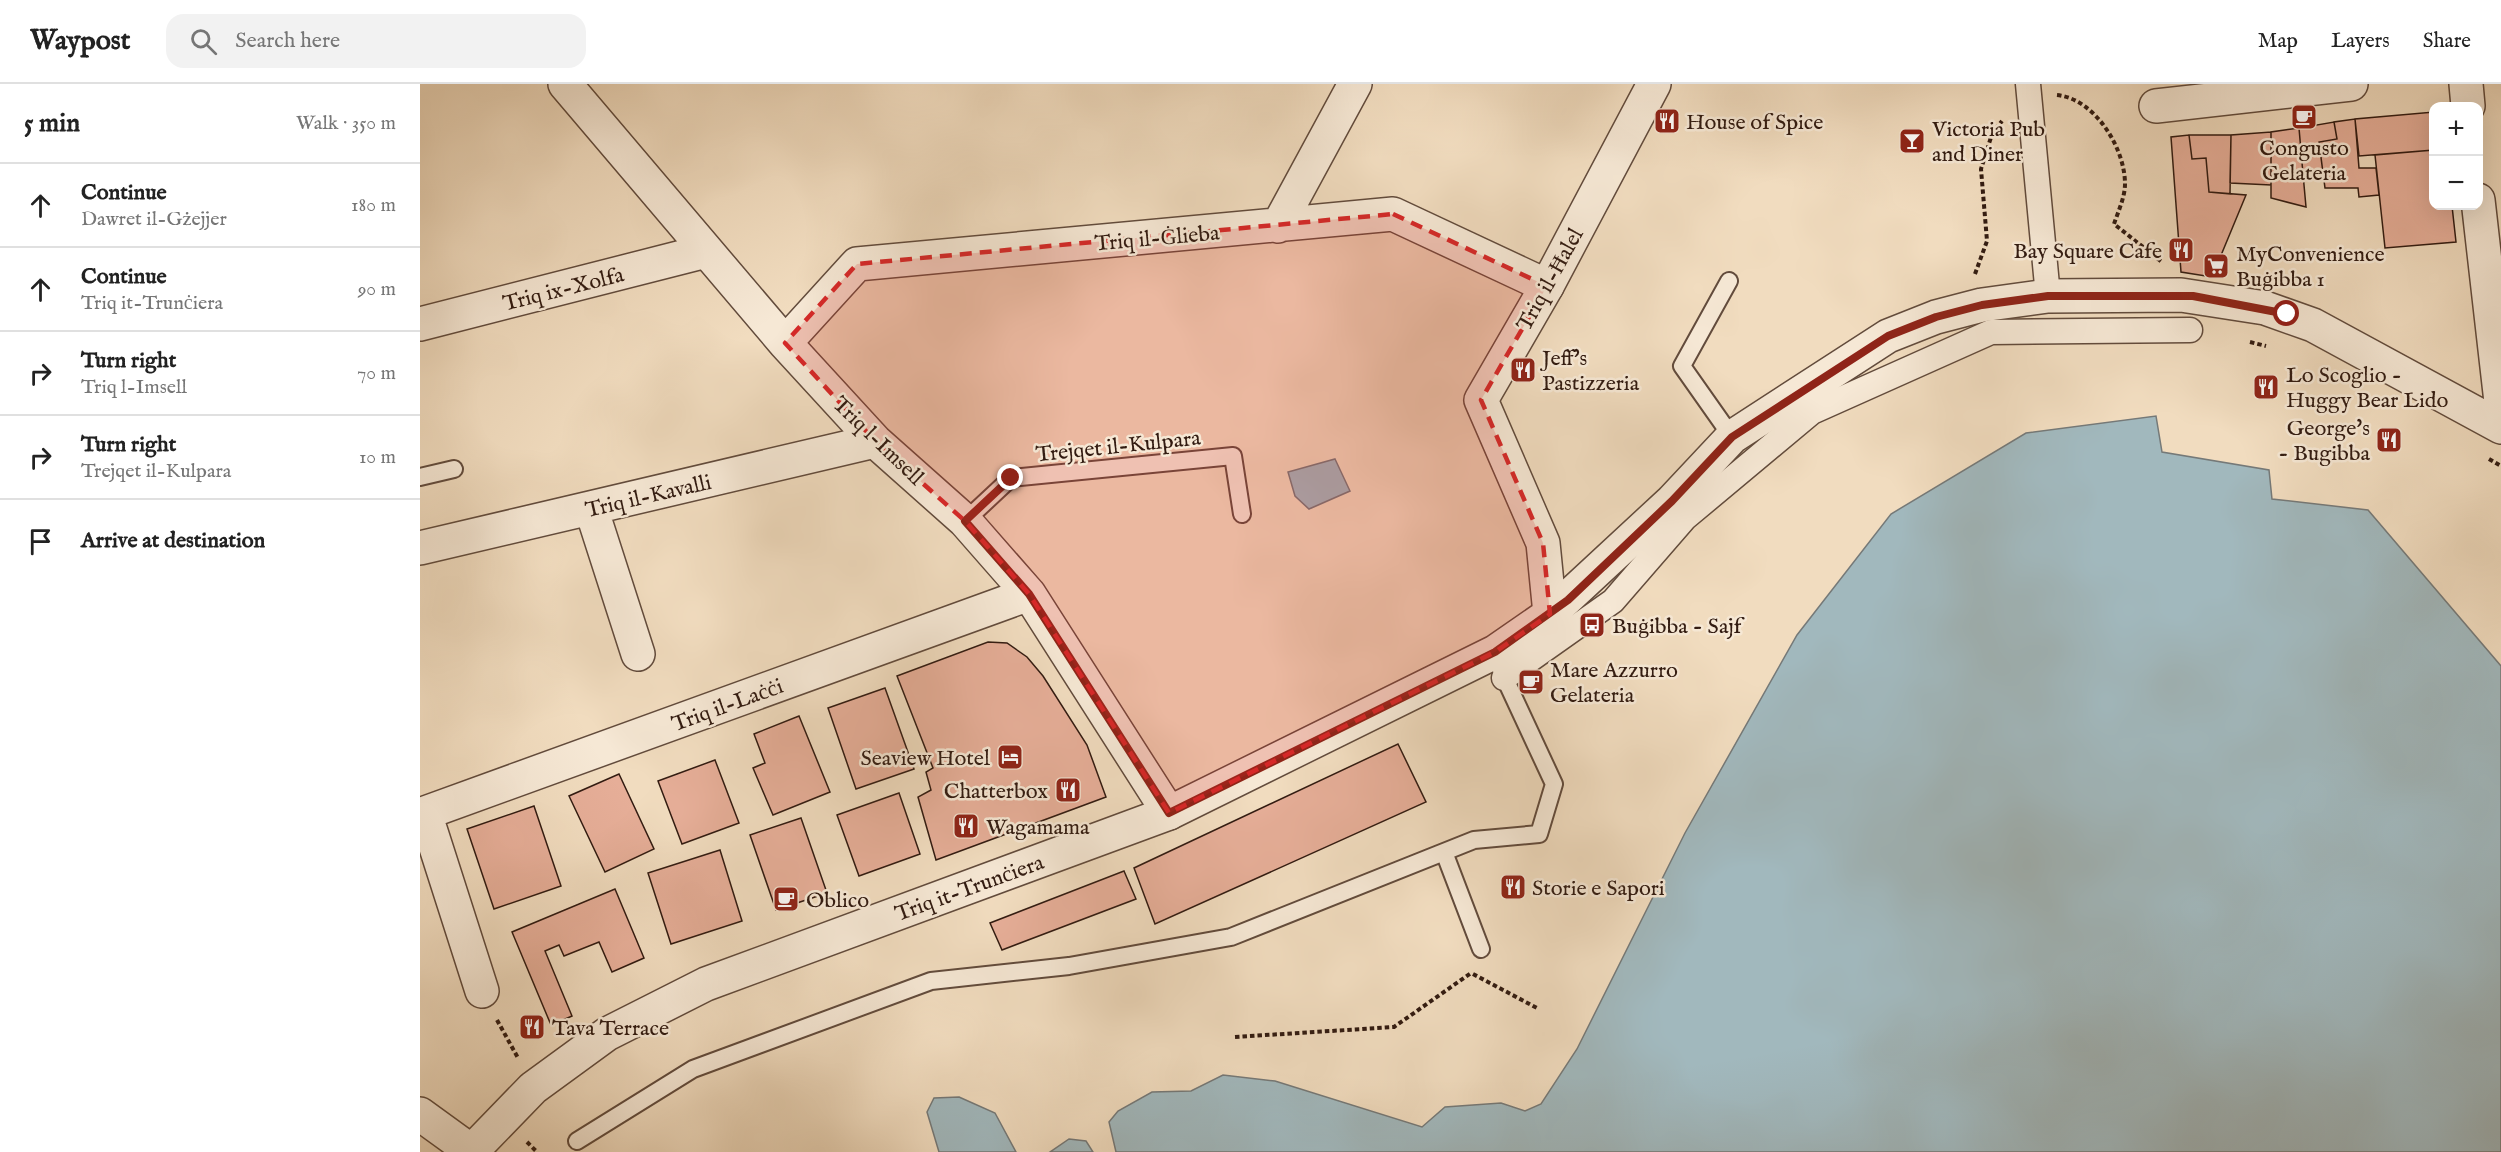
<!DOCTYPE html>
<meta charset="utf-8">
<style>
body{margin:0;font-family:"IM FELL English",serif;background:#f2f2f2;color:#222}
.controls{position:absolute;right:18px;top:18px;display:grid;overflow:hidden;border-radius:12px;box-shadow:0 6px 24px #0002}
.controls button{width:54px;height:54px;display:grid;place-items:center;padding:0;border:0;border-bottom:2px solid #e0e0e0;background:#fff;color:#222;font:30px sans-serif}
.stop{position:absolute;width:18px;height:18px;margin:-14px;border:4px solid #8f2418;border-radius:50%;background:#fff}
.stop.end{background:#8f2418;border-color:#fff;box-shadow:0 2px 6px #0008}
.list{margin:0;padding:0;list-style:none}
h2{display:flex;justify-content:space-between;align-items:center;height:78px;margin:0;padding:0 24px;font-size:26px}
h2 small{font-size:20px;font-weight:400;color:#767676}
.list li{display:grid;grid-template-columns:39px 1fr auto;gap:18px;align-items:center;box-sizing:border-box;height:84px;padding:0 24px;border-top:2px solid #e0e0e0}
.list b{display:block;font-size:22px;white-space:nowrap}
.list p{margin:0;font-size:20px;white-space:nowrap;color:#767676}
.list em{font-size:20px;font-style:normal;color:#767676}
.icon{flex:none;width:33px;height:33px;fill:none;stroke:currentColor;stroke-width:2;stroke-linecap:round;stroke-linejoin:round}
.map{position:relative;flex:none;width:2081px;height:1068px;overflow:hidden}
header{display:flex;align-items:center;gap:36px;box-sizing:border-box;height:84px;padding:0 30px;background:#fff;border-bottom:2px solid #e0e0e0}
header strong{font-size:28px}
nav{display:flex;gap:33px;margin-inline-start:auto;font-size:21px}
.search{width:420px;height:54px;background:#f2f2f2;display:flex;align-items:center;gap:15px;box-sizing:border-box;padding:0 21px;border-radius:18px;color:#767676;font-size:22px}
main{display:flex}
aside{flex:1;background:#fff}
.map>svg:first-child{display:block}
.water{fill:#a1b8bd;stroke:#757978;stroke-width:1.5}
.building{fill:#e6ae98;stroke:#321b11;stroke-width:1.5}
.lines{fill:none;stroke-linecap:round;stroke-linejoin:round}
.service-casing{stroke:#624b3c;stroke-width:20}
.pedestrian-casing{stroke:#624b3c;stroke-width:27}
.minor-casing{stroke:#624b3c;stroke-width:36}
.tertiary-casing{stroke:#624b3c;stroke-width:36}
.path{stroke:#321b11;stroke-width:4;stroke-dasharray:4.5 3;stroke-linecap:butt}
.service{stroke:#f6e8d5;stroke-width:16}
.pedestrian{stroke:#f6e8d5;stroke-width:24}
.minor{stroke:#f6e8d5;stroke-width:33}
.tertiary{stroke:#f6e8d5;stroke-width:33}
.route{stroke:#8f2418;stroke-width:8}
.marked{fill:#d62828;fill-opacity:0.2;stroke:#d62828;stroke-width:4.5;stroke-dasharray:12 8;stroke-linejoin:round}
.labels{text-anchor:middle;stroke-width:5;stroke-linejoin:round;paint-order:stroke}
.poi-label{font-size:22px;fill:#321b11;stroke:#f6e8d5;text-anchor:start}
.street-label{font-size:22px;fill:#321b11;stroke:#f6e8d5}
</style>
<header>
<strong>Waypost</strong>
<div class="search"><svg class="icon" aria-label="search" viewBox="0 0 24 24"><circle cx="10" cy="10" r="6"/><path d="M15 15l6 6"/></svg>Search here</div>
<nav><a>Map</a><a>Layers</a><a>Share</a></nav>
</header>
<main>
<aside>
<h2>5 min<small>Walk · 350 m</small></h2>
<ul class="list">
<li><svg class="icon" aria-label="ahead" viewBox="0 0 24 24"><path d="M12 20V5M6 11l6-6 6 6"/></svg><div><b>Continue</b><p>Dawret il-Gżejjer</p></div><em>180 m</em></li>
<li><svg class="icon" aria-label="ahead" viewBox="0 0 24 24"><path d="M12 20V5M6 11l6-6 6 6"/></svg><div><b>Continue</b><p>Triq it-Trunċiera</p></div><em>90 m</em></li>
<li><svg class="icon" aria-label="right" viewBox="0 0 24 24"><path d="M7 20v-9h11M14 6l5 5-5 5"/></svg><div><b>Turn right</b><p>Triq l-Imsell</p></div><em>70 m</em></li>
<li><svg class="icon" aria-label="right" viewBox="0 0 24 24"><path d="M7 20v-9h11M14 6l5 5-5 5"/></svg><div><b>Turn right</b><p>Trejqet il-Kulpara</p></div><em>10 m</em></li>
<li><svg class="icon" aria-label="arrive" viewBox="0 0 24 24"><path d="M6 21V4h12l-3 4 3 4H6"/></svg><div><b>Arrive at destination</b></div></li>
</ul>
</aside>
<div class="map">
<svg width="2081" height="1068" viewBox="0 0 2081 1068">
<rect width="100%" height="100%" fill="#f1dcbf"/>
<filter id="stains"><feTurbulence type="fractalNoise" baseFrequency=".00333" numOctaves="4"/><feColorMatrix values="0 0 0 0 .2 0 0 0 0 .09 0 0 0 0 .02 0 0 0 .5 -.17"/></filter>
<radialGradient id="worn" r=".72"><stop offset=".6" stop-color="#630" stop-opacity="0"/><stop offset="1" stop-color="#630" stop-opacity=".3"/></radialGradient>
<path class="water" d="M 1736,332 L 1742,368 L 1849,386 L 1852,415 L 1948,426 L 2081,582 L 2081,1068 L 696,1068 L 689,1038 L 698,1027 L 732,1008 L 771,1007 L 803,991 L 855,997 L 1002,1043 L 1025,1023 L 1081,1019 L 1105,1027 L 1121,1020 L 1157,965 L 1265,749 L 1377,551 L 1471,430 L 1606,349 Z
M 915,375 L 930,407 L 889,425 L 875,412 L 868,388 Z
M 539,1013 L 575,1029 L 596,1068 L 519,1068 L 507,1028 L 514,1014 Z
M 649,1055 L 666,1057 L 673,1068 L 630,1068 Z"/>
<path class="building" d="M 2014,28 L 2014,66 L 1939,72 L 1935,35 Z
M 1935,35 L 1939,84 L 1956,84 L 1959,111 L 1939,113 L 1938,104 L 1905,104 L 1899,58 L 1917,55 L 1914,38 Z
M 1914,38 L 1917,55 L 1899,58 L 1903,89 L 1883,90 L 1879,44 Z
M 1879,44 L 1883,90 L 1886,123 L 1851,114 L 1851,48 Z
M 1851,48 L 1851,101 L 1810,99 L 1811,51 Z
M 1769,51 L 1772,75 L 1786,74 L 1789,108 L 1826,111 L 1792,193 L 1761,188 L 1751,53 Z
M 1769,51 L 1811,51 L 1810,110 L 1789,108 L 1786,74 L 1772,75 Z
M 2014,66 L 2014,122 L 2032,122 L 2036,158 L 1965,164 L 1955,71 Z
M 568,558 L 587,559 L 607,573 L 623,592 L 667,661 L 686,713 L 516,776 L 498,713 L 511,706 L 506,688 L 513,684 L 477,592 Z
M 465,604 L 494,685 L 436,705 L 408,624 Z
M 379,632 L 410,708 L 353,731 L 333,684 L 345,679 L 334,650 Z
M 978,660 L 1006,718 L 735,840 L 714,784 Z
M 295,676 L 319,739 L 262,760 L 238,697 Z
M 199,690 L 234,765 L 185,788 L 149,712 Z
M 479,709 L 500,770 L 439,792 L 417,731 Z
M 114,722 L 141,802 L 74,825 L 47,745 Z
M 381,734 L 407,809 L 356,826 L 330,751 Z
M 300,766 L 322,837 L 251,860 L 228,789 Z
M 704,787 L 716,815 L 582,866 L 570,839 Z
M 195,805 L 224,874 L 192,888 L 179,858 L 144,872 L 139,861 L 125,867 L 152,932 L 131,941 L 92,848 Z"/>
<g class="lines">
<g class="service-casing">
<path id="service" d="M 1309,197 L 1262,282 L 1312,353
M 0,393 L 34,385
M 545,437 L 591,394 L 813,372 L 822,430
M 1024,768 L 1061,865
M 157,1057 L 273,985 L 511,897 L 649,882 L 811,853 L 1054,756 L 1119,750 L 1134,700 L 1081,586"/>
</g>
<g class="pedestrian-casing">
<path id="pedestrian" d="M 1608,0 L 1628,212
M 1084,594 L 1193,517 L 1265,434 L 1392,328 L 1571,248 L 1770,246"/>
</g>
<g class="minor-casing">
<path id="minor" d="M 145,0 L 365,259 L 455,357 L 545,437 L 609,510 L 749,729
M 2046,0 L 2048,22
M 1736,22 L 1931,0
M 2058,116 L 2081,318
M 858,142 L 935,0
M 0,240 L 286,167
M 365,259 L 437,180 L 973,130 L 1127,202
M 171,424 L 218,570
M 0,464 L 455,357
M 1130,530 L 1252,417 L 1312,353 L 1468,252 L 1516,233 L 1562,221 L 1628,212 L 1761,211 L 1845,224 L 1893,241 L 2081,343
M 62,907 L 5,729 L 609,510
M 0,1030 L 51,1067"/>
</g>
<g class="tertiary-casing">
<path id="tertiary" d="M 51,1068 L 113,1004 L 187,950 L 286,900 L 749,729 L 1075,568 L 1130,530 L 1123,459 L 1061,316 L 1127,202 L 1234,0"/>
</g>
<path class="path" d="M 1637,11 C 1675,15 1705,64 1705,100 C 1705,113 1698,128 1694,140 L 1742,178
M 1555,190 L 1567,157 L 1561,85 L 1572,50 L 1582,37
M 1830,258 L 1846,262
M 2069,375 L 2081,382
M 1053,890 L 1117,924
M 77,936 L 98,974
M 815,953 L 974,943 L 1051,889
M 107,1058 L 117,1068"/>
<use href="#service" class="service"/>
<use href="#pedestrian" class="pedestrian"/>
<use href="#minor" class="minor"/>
<use href="#tertiary" class="tertiary"/>
</g>
<g class="lines">
<path class="route" d="M 591,394 L 545,437 L 609,510 L 749,729 L 1075,568 L 1148,516 L 1252,417 L 1312,353 L 1468,252 L 1516,233 L 1562,221 L 1628,212 L 1773,212 L 1867,230"/>
</g>
<path class="marked" d="M 973,130 L 1127,202 L 1061,316 L 1123,459 L 1130,530 L 1075,568 L 749,729 L 609,510 L 545,437 L 455,357 L 365,259 L 437,180 Z"/>
<defs>
<g id="cafe-square" transform="scale(1.35)"><rect x="-9" y="-9" width="18" height="18" rx="4" fill="#8f2418" stroke="#f6e8d5"/><path d="M-5.5-4.5H6V0H3Q3 3.5 0 3.5H-2.5Q-5.5 3.5-5.5 0ZM3-3.2v2h1.7v-2ZM-6 4.5H4V6H-6Z" fill="#fff"/></g>
<g id="restaurant-square" transform="scale(1.35)"><rect x="-9" y="-9" width="18" height="18" rx="4" fill="#8f2418" stroke="#f6e8d5"/><path d="M-5-6h1v4h1v-4h1v4h1v-4h1v5L-1.5 .5V6h-2V.5L-5-1ZM5-6V6H3V1.5H1.5Q1.5-4 5-6Z" fill="#fff"/></g>
<g id="bar-square" transform="scale(1.35)"><rect x="-9" y="-9" width="18" height="18" rx="4" fill="#8f2418" stroke="#f6e8d5"/><path d="M-6-5H6L.8 .8V4.5H3.5V6h-7V4.5H-.8V.8Z" fill="#fff"/></g>
<g id="supermarket-square" transform="scale(1.35)"><rect x="-9" y="-9" width="18" height="18" rx="4" fill="#8f2418" stroke="#f6e8d5"/><path d="M-6-5.5h2.5l.6 2H6L4.5 2H-2.5L-4.4-4H-6ZM-1.5 3.2a1.3 1.3 0 1 0 .1 0ZM3 3.2a1.3 1.3 0 1 0 .1 0Z" fill="#fff"/></g>
<g id="bus-square" transform="scale(1.35)"><rect x="-9" y="-9" width="18" height="18" rx="4" fill="#8f2418" stroke="#f6e8d5"/><path d="M-5-6H5V4H4V6H2V4H-2V6H-4V4H-5ZM-3.5-4V0h7V-4ZM-3.5 1.2v1.5H-2V1.2ZM2 1.2v1.5H3.5V1.2Z" fill="#fff"/></g>
<g id="hotel-square" transform="scale(1.35)"><rect x="-9" y="-9" width="18" height="18" rx="4" fill="#8f2418" stroke="#f6e8d5"/><path d="M-6-4.5h1.5V1H6V5H4.5V3h-9V5H-6ZM-4 0a1.8 1.8 0 1 1 3.6 0ZM.5 0V-2.5h3Q6-2.5 6 0Z" fill="#fff"/></g>
</defs>
<g fill-rule="evenodd">
<use href="#cafe-square" x="1884" y="33"/>
<use href="#restaurant-square" x="1247" y="37"/>
<use href="#bar-square" x="1492" y="57"/>
<use href="#restaurant-square" x="1761" y="166"/>
<use href="#supermarket-square" x="1796" y="182"/>
<use href="#restaurant-square" x="1103" y="286"/>
<use href="#restaurant-square" x="1846" y="303"/>
<use href="#restaurant-square" x="1969" y="356"/>
<use href="#bus-square" x="1172" y="541"/>
<use href="#cafe-square" x="1111" y="598"/>
<use href="#hotel-square" x="590" y="673"/>
<use href="#restaurant-square" x="648" y="706"/>
<use href="#restaurant-square" x="546" y="742"/>
<use href="#restaurant-square" x="1093" y="803"/>
<use href="#cafe-square" x="366" y="815"/>
<use href="#restaurant-square" x="112" y="943"/>
</g>
<g class="labels">
<g class="poi-label">
<text x="1266" y="45">House of Spice</text>
<text x="1512" y="52">Victoria Pub<tspan x="1512" dy="25">and Diner</tspan></text>
<text x="1884" y="71" text-anchor="middle">Congusto<tspan x="1884" dy="25">Gelateria</tspan></text>
<text x="1742" y="174" text-anchor="end">Bay Square Cafe</text>
<text x="1816" y="177">MyConvenience<tspan x="1816" dy="25">Buġibba 1</tspan></text>
<text x="1122" y="281">Jeff's<tspan x="1122" dy="25">Pastizzeria</tspan></text>
<text x="1866" y="298">Lo Scoglio -<tspan x="1866" dy="25">Huggy Bear Lido</tspan></text>
<text x="1950" y="351" text-anchor="end">George's<tspan x="1950" dy="25">- Bugibba</tspan></text>
<text x="1192" y="549">Buġibba - Sajf</text>
<text x="1130" y="593">Mare Azzurro<tspan x="1130" dy="25">Gelateria</tspan></text>
<text x="570" y="681" text-anchor="end">Seaview Hotel</text>
<text x="628" y="714" text-anchor="end">Chatterbox</text>
<text x="566" y="750">Wagamama</text>
<text x="1112" y="811">Storie e Sapori</text>
<text x="386" y="823">Oblico</text>
<text x="132" y="951">Tava Terrace</text>
</g>
<g class="street-label">
<text transform="translate(737 153) rotate(-5)" y="8">Triq il-Ġlieba</text>
<text transform="translate(1129 195) rotate(-61)" y="8">Triq il-Ħalel</text>
<text transform="translate(143 204) rotate(-14)" y="8">Triq ix-Xolfa</text>
<text transform="translate(459 356) rotate(44)" y="8">Triq l-Imsell</text>
<text transform="translate(698 361) rotate(-6)" y="8">Trejqet il-Kulpara</text>
<text transform="translate(228 411) rotate(-13)" y="8">Triq il-Kavalli</text>
<text transform="translate(307 620) rotate(-20)" y="8">Triq il-Laċċi</text>
<text transform="translate(549 803) rotate(-20)" y="8">Triq it-Trunċiera</text>
</g>
</g>
<rect width="100%" height="100%" filter="url(#stains)"/>
<rect width="100%" height="100%" fill="url(#worn)"/>
</svg>
<div class="controls">
<button>+</button>
<button>−</button>
</div>
<div class="stop" style="left:1867px;top:230px"></div>
<div class="stop end" style="left:591px;top:394px"></div>
</div>
</main>
